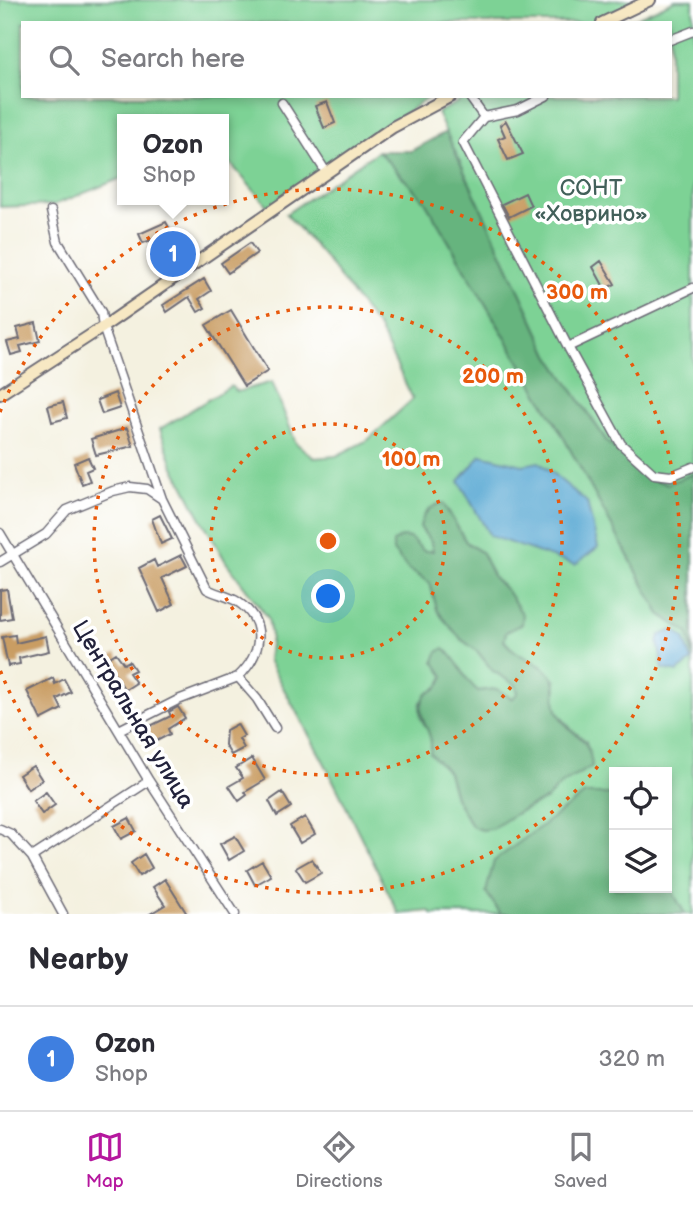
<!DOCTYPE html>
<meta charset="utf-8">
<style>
body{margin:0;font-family:"Balsamiq Sans",sans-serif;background:#f2f2f3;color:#2b2b33}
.controls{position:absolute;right:21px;bottom:21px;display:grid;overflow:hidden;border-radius:0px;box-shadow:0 4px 10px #0003}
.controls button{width:63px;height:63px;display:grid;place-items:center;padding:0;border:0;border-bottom:2px solid #e1e1e2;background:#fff;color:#2b2b33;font:35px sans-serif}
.you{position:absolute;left:329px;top:597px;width:24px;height:24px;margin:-18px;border:5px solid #fff;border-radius:50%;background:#1a73e8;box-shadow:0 0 0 10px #1a73e833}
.badge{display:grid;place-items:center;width:46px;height:46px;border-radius:50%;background:#b5179e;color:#fff;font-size:23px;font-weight:700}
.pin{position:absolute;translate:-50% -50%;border:4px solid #fff;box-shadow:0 2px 7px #0006}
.popup{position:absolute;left:117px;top:114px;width:112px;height:91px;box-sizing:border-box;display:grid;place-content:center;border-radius:0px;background:#fff;filter:drop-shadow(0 2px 5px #0005);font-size:23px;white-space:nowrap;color:#7c7c81}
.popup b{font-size:26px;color:#2b2b33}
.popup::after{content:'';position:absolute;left:50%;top:100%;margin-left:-14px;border:14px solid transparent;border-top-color:#fff}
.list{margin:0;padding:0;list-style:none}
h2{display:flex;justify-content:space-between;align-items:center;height:91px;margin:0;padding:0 28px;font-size:30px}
h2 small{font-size:23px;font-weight:400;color:#7c7c81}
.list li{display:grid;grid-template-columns:46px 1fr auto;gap:21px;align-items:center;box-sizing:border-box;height:105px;padding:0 28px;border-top:2px solid #e1e1e2}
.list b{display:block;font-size:26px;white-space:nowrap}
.list p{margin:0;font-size:23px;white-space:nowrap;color:#7c7c81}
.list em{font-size:23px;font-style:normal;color:#7c7c81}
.icon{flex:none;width:38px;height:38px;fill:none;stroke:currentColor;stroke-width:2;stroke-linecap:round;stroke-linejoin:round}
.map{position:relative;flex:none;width:693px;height:914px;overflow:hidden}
.search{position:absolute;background:#fff;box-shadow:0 4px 10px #0003;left:21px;right:21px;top:21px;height:77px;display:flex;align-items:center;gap:18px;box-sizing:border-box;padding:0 24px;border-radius:0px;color:#7c7c81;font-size:26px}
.sheet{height:196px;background:#fff}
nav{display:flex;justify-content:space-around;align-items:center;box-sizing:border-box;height:98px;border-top:2px solid #e1e1e2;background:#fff;font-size:19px;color:#7c7c81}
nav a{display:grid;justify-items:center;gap:4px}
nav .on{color:#b5179e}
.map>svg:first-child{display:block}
.green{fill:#7dd295;stroke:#507a68;stroke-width:2;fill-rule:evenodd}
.forest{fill:#66b47e;stroke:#446b5c;stroke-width:2}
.water{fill:#59a8d3;stroke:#3e6587;stroke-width:2}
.building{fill:#c99d63}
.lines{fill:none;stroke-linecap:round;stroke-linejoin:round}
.street-casing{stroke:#6c6a75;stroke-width:11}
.secondary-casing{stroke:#6c6a75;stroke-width:14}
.street{stroke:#fff;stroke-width:8}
.secondary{stroke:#f7e8c3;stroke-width:10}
.ring{fill:none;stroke:#e8590c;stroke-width:3.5;stroke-dasharray:3.5 7}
.labels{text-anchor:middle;stroke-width:7;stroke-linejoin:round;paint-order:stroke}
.park-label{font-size:23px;fill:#42605a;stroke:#fff}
.street-label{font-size:23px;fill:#22223b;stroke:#fff}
.centre{fill:#e8590c;stroke:#fff;stroke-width:3.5}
.ring-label{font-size:21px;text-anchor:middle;font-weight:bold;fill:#e8590c;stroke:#fff;stroke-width:7;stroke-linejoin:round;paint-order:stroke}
</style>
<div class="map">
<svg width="693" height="914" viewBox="0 0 693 914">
<rect width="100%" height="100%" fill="#fff"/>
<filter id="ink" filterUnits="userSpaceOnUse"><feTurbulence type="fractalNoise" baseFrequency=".0143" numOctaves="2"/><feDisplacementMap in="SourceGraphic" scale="14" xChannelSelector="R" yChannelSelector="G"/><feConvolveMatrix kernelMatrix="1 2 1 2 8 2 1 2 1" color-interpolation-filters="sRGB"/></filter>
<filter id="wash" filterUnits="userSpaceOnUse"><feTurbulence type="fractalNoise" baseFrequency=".00686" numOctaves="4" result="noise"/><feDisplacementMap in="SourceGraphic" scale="28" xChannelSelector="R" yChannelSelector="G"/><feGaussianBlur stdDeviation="1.57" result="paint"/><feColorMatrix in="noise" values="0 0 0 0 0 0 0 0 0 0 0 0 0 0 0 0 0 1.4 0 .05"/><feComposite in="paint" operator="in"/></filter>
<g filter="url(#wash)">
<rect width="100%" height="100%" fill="#f4f1e0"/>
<path class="green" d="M 0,0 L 639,0 L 589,23 L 23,23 L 23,96 L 430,96 L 269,208 L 224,156 L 224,119 L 122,119 L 122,178 L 54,205 L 0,207 Z
M 675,0 L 693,0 L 693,474 L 667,484 L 648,478 L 608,443 L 549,355 L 437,113 L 469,96 L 670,96 L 670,23 L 626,23 Z
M 378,151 L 425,201 L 559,429 L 660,614 L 688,633 L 693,656 L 693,914 L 685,914 L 667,882 L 667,772 L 614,772 L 614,794 L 585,794 L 487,892 L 501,914 L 432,914 L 430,911 L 399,914 L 325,764 L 268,660 L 271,636 L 268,618 L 226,562 L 198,513 L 173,465 L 160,429 L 231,386 L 237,392 L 272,382 L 296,443 L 314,458 L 336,456 L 368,440 L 413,399 L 379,329 L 322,254 L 286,214 ZM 448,510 L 466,542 L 482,553 L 494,578 L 507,591 L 522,624 L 506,632 L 504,640 C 519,660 541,661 556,681 L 555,704 L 558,713 L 571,729 L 586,741 L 592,766 L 560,785 L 547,799 L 522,810 L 491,829 L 468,820 L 455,797 L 448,772 L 432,744 L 431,735 L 421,719 L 420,710 L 421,702 L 441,684 L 444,676 L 462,670 L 465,679 L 478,691 L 497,689 L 512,700 L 519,693 L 516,685 L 493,671 L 477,651 L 461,639 L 442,617 L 437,609 L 430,583 L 408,569 L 424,551 L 433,551 L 431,542 L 420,527 Z"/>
<path class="forest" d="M 446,132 L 549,355 L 608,443 L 648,478 L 667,484 L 693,474 L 693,656 L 688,633 L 660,614 L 559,429 L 425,201 L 378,151 L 411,151 Z
M 443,503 L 466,542 L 482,553 L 494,578 L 507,591 L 523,615 L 522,624 L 506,632 L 504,641 C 516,657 534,658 548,672 C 561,684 551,698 558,713 C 571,740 588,729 592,766 L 560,785 L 547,799 L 522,810 L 491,829 L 482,830 L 473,827 L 468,820 L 455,797 L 448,772 L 430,753 C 436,727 411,720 426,694 C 436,690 440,686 444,676 L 434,661 L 437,653 L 444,648 C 459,660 463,679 478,691 L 497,689 L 512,699 L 518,693 L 516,685 L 493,671 L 477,651 L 461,639 L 442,617 L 437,609 L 430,583 L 408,569 L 393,551 L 393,542 L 401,537 L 410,538 L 424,551 L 433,551 L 431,542 L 420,527 C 423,514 429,506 443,503 Z
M 585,794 L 614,794 L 614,888 L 667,888 L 667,882 L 685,914 L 501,914 L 486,892 L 494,861 Z"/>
<path class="water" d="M 481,455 L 523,465 L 539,462 L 587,502 L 598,547 L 575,565 L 490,536 L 459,481 Z
M 674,630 L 684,638 L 692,661 L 677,672 L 663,669 L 658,642 L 660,635 Z"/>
<g id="blocks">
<path class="building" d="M 327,102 L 335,123 L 324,128 L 315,106 Z
M 506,121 L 523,154 L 508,160 L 498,139 L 505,136 L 500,125 Z
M 525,193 L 531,206 L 509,217 L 502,204 Z
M 166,222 L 171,231 L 164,234 L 177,255 L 157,268 L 153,261 L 166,253 L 157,238 L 143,243 L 139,234 Z
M 250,243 L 257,253 L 228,273 L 221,263 Z
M 601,261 L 615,284 L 605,289 L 593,267 Z
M 204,279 L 211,291 L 199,299 L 205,308 L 198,312 L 189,297 L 167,312 L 163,305 Z
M 231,310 L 268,371 L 244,386 L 206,325 Z
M 36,323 L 40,341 L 20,346 L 22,352 L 11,355 L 7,342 L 20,339 L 17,328 Z
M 115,393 L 120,408 L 102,414 L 97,400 Z
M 63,402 L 67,418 L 52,422 L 48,406 Z
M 127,428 L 133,446 L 96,455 L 91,439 Z
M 88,457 L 93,468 L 86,471 L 90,481 L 82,484 L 74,463 Z
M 160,515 L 172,539 L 161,544 L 152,519 Z
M 181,555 L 187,566 L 162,578 L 174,604 L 159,612 L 139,568 L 154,560 L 157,567 Z
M 7,589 L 12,618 L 0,620 L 0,590 Z
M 15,635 L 16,643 L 46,636 L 49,651 L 19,658 L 20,664 L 8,666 L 2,637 Z
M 116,653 L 124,664 L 129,661 L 135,670 L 129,673 L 136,683 L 125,690 L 105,660 Z
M 53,678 L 55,684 L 64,679 L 71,692 L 57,699 L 62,709 L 41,720 L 27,691 Z
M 178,707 L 185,718 L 168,729 L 170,734 L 151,744 L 144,729 L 171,716 L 169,712 Z
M 237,724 L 244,736 L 239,739 L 244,748 L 231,755 L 225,745 L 226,730 Z
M 252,758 L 265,780 L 245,792 L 247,795 L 239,801 L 229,786 L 243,778 L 236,768 Z
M 33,766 L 42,780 L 28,789 L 19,775 Z
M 46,792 L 55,805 L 42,814 L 33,801 Z
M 282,792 L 291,807 L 277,816 L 269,801 Z
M 305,817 L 315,834 L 300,843 L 290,826 Z
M 129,818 L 136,831 L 121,839 L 114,826 Z
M 235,836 L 244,851 L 229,860 L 220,844 Z
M 144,854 L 152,868 L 139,876 L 131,863 Z
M 312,859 L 321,873 L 305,882 L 296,868 Z
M 262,861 L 271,876 L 255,885 L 247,870 Z
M 165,879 L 187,914 L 150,914 L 165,905 L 153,887 Z"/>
</g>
</g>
<g filter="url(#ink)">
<use href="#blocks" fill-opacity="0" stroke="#6c6a75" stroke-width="2"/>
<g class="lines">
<g class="street-casing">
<path id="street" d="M 670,40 L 693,31
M 469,96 L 484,117
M 282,103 L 326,172
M 484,117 L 463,142 L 568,347 L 621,444 L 654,474 L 671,476 L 693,467
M 484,117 L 518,110 L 546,96
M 51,211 L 58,242 L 101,312 L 103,327 L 162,499
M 568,347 L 693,288
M 0,533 L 149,781 L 235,914
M 0,562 L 46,534 L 67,510 L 113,491 L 130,487 L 147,489 L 162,499 L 207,589 C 216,594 229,596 238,602 C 269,623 261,655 238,677
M 119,730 L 178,700 L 238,677 L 257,699 L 275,728
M 0,829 L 11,834 L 32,857 L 149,781
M 32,857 L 63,914"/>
</g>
<g class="secondary-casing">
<path id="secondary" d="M 602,23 L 650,0
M 0,394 L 103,327 L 393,127 L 451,96"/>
</g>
<use href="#street" class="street"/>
<use href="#secondary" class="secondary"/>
</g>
</g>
<g class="ring">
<circle cx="328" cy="541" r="117"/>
<circle cx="328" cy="541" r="234"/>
<path d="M0 412A352 352 0 1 1 0 670"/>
</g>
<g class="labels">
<g class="park-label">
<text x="591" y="195">СОНТ<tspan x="591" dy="26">«Ховрино»</tspan></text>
</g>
<g class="street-label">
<text transform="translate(134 714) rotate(59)" y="8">Центральная улица</text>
</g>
</g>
<circle cx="328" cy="541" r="10" class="centre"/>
<g class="ring-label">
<text x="577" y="299">300 m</text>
<text x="493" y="383">200 m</text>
<text x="411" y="466">100 m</text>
</g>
</svg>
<div class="controls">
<button><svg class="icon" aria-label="locate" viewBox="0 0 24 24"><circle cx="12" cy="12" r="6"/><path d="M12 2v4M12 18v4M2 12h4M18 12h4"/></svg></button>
<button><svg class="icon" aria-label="layers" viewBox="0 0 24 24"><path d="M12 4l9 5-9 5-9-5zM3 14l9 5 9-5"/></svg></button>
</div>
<div class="you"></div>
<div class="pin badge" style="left:173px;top:254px;background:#3f7fe0">1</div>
<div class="popup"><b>Ozon</b>Shop</div>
<div class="search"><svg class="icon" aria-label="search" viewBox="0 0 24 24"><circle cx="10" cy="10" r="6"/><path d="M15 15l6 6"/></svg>Search here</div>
</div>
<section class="sheet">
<h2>Nearby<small></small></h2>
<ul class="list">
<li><span class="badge" style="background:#3f7fe0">1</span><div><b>Ozon</b><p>Shop</p></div><em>320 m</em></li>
</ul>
</section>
<nav>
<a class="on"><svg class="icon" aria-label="map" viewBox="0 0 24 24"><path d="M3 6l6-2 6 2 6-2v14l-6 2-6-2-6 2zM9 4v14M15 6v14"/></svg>Map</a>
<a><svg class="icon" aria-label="directions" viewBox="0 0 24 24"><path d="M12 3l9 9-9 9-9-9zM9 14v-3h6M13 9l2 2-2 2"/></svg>Directions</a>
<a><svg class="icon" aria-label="saved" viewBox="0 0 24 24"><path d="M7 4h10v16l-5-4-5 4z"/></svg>Saved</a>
</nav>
